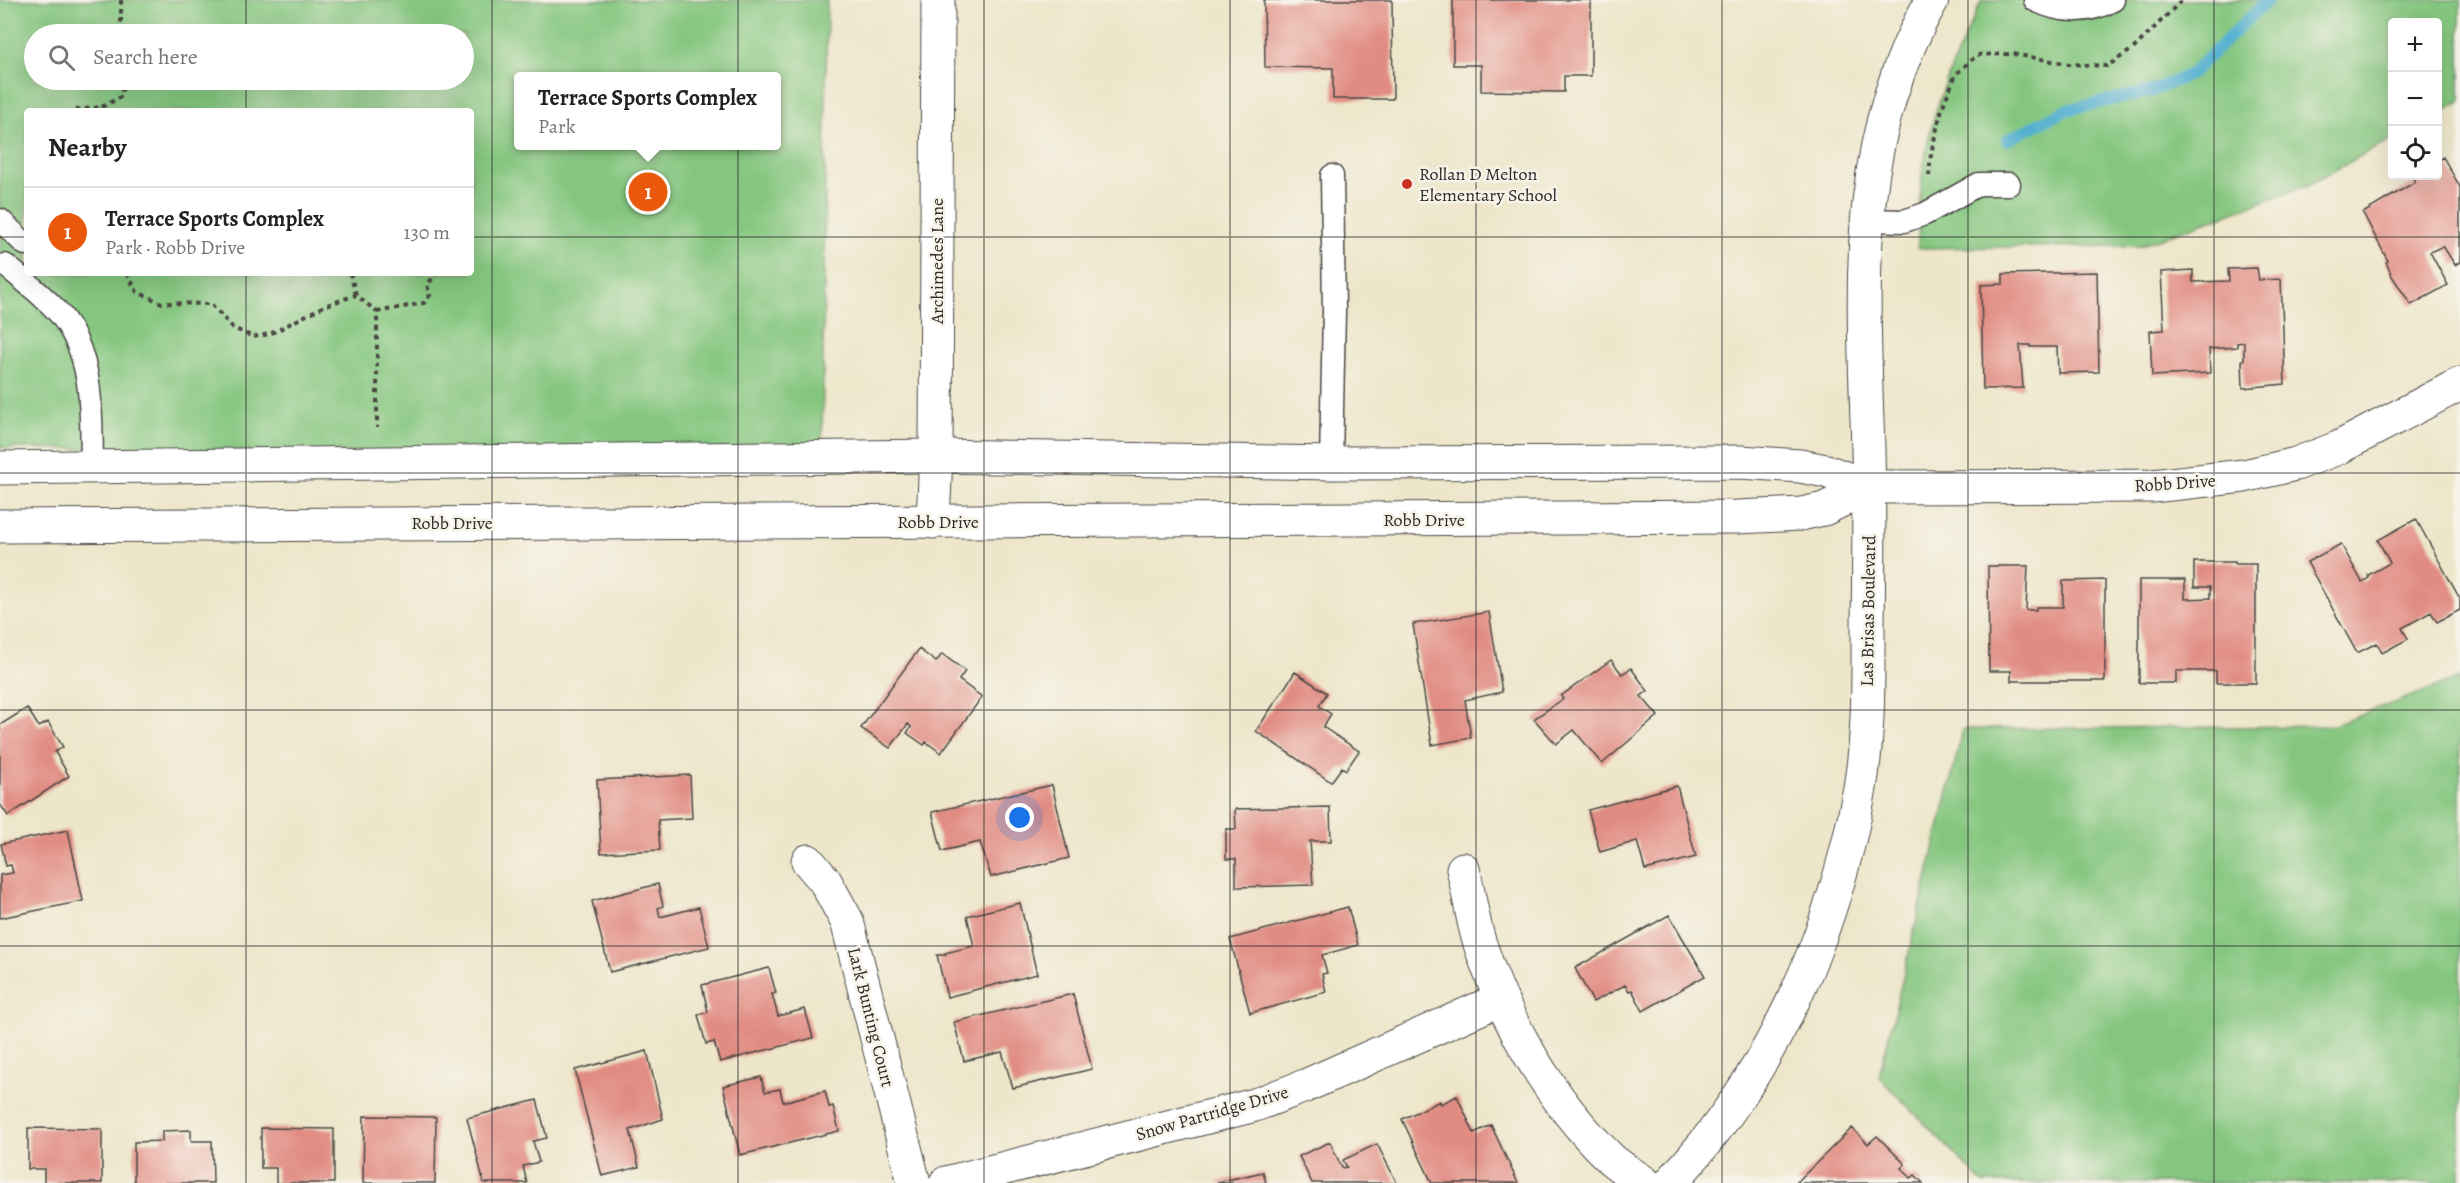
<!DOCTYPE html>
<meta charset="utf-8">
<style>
body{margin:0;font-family:Alegreya,serif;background:#f6f6f6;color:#222}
.controls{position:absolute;right:18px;top:18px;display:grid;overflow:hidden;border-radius:6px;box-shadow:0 6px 24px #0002}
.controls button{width:54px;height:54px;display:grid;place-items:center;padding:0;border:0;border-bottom:2px solid #e0e0e0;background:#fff;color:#222;font:30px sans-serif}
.you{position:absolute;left:1020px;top:818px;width:21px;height:21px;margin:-15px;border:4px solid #fff;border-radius:50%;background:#1a73e8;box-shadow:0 0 0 9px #1a73e833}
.badge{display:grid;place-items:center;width:39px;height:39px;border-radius:50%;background:#ea580c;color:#fff;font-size:20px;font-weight:700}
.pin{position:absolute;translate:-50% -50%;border:3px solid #fff;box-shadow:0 2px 6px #0006}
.popup{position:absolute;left:514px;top:72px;width:267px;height:78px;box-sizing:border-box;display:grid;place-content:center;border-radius:6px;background:#fff;filter:drop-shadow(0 2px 4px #0005);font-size:20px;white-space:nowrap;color:#767676}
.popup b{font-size:22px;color:#222}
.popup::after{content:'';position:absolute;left:50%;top:100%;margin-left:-12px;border:12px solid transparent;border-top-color:#fff}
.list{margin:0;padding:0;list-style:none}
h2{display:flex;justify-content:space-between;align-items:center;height:78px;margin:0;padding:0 24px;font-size:26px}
h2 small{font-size:20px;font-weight:400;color:#767676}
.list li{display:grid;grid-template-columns:39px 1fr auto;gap:18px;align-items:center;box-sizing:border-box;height:90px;padding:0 24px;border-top:2px solid #e0e0e0}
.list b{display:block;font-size:22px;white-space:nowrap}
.list p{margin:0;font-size:20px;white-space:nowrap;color:#767676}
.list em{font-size:20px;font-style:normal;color:#767676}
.icon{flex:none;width:33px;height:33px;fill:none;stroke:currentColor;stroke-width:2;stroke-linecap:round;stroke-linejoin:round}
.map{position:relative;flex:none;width:2460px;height:1183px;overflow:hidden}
.search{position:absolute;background:#fff;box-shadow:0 6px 24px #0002;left:24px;top:24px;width:450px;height:66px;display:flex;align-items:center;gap:15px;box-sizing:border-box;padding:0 21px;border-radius:33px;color:#767676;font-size:22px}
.panel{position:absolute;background:#fff;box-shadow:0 6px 24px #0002;left:24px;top:108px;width:450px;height:168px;border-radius:6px}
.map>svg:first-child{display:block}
.green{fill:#84c67f;stroke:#587855;stroke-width:1.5;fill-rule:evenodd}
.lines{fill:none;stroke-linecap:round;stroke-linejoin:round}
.stream{stroke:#52b0d0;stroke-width:12}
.building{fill:#e18c83}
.service-casing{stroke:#484743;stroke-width:25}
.minor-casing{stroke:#484743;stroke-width:35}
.tertiary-casing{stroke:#484743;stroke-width:35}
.path{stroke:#484743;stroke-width:4;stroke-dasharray:4.5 4.5;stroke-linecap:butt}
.service{stroke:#fff;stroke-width:22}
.minor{stroke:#fff;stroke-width:33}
.tertiary{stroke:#fff;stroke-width:33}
.grid{fill:none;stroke:#2b2b2b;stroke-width:1.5;stroke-opacity:0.55}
.poi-dot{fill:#c8321e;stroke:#f7f3e8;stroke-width:2}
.labels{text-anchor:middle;stroke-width:5;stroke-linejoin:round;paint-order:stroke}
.poi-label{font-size:18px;fill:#2b2b2b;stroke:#f7f3e8;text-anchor:start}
.street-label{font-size:18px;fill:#2b2b2b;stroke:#f7f3e8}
</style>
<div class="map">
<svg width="2460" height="1183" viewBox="0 0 2460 1183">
<rect width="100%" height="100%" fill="#f7f3e8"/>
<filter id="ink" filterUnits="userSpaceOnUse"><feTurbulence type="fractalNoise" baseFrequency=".0167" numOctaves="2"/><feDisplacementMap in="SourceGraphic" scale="12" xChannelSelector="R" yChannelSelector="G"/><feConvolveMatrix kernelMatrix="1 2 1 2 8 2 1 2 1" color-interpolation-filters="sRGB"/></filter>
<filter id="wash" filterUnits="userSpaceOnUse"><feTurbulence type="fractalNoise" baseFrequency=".008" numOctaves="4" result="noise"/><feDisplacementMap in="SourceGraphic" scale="24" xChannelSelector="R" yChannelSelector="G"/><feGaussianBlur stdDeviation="1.35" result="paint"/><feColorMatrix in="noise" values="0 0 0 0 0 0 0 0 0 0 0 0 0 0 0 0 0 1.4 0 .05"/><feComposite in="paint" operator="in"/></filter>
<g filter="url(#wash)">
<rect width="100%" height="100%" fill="#ede6ca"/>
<path class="green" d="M 0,0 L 827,0 L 822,458 L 0,448 ZM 34,34 L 464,34 L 464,80 L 34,80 ZM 519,76 L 777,76 L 777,146 L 519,146 ZM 27,111 L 471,111 L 471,273 L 27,273 Z
M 1982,0 L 2460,0 L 2460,102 L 2438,114 L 2438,22 L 2392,22 L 2392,139 L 2308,185 L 2139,246 L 1918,248 C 1919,213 1920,177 1928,142 C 1939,92 1960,46 1982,0 Z
M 2460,678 L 2460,1183 L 1983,1183 L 1879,1077 L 1963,729 L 2332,726 Z"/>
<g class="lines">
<path class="stream" d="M 2007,140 L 2066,110 L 2152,91 L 2191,74 L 2268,0"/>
</g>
<g id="blocks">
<path class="building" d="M 1264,0 L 1392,0 L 1393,99 L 1333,99 L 1333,68 L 1265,67 Z
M 1453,0 L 1591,0 L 1591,76 L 1564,76 L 1564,92 L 1481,91 L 1481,65 L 1453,65 Z
M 2443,157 L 2460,187 L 2460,262 L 2455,265 L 2443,246 L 2430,252 L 2448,285 L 2411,305 L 2392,276 L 2386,262 L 2388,261 L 2363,213 L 2415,182 L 2412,176 L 2438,176 L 2438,160 Z
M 2257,268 L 2259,280 L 2281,279 L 2285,384 L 2243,388 L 2242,360 L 2244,360 L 2244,342 L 2237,343 L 2237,347 L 2209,349 L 2210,373 L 2152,376 L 2150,331 L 2164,330 L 2161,272 L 2193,270 L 2193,282 L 2229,281 L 2228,269 Z
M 2097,272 L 2099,372 L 2058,373 L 2057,347 L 2030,347 L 2030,345 L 2020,345 L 2023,388 L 1983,389 L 1981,285 L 2003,284 L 2003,274 Z
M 2416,519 L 2460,599 L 2460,610 L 2437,622 L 2431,612 L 2402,628 L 2408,639 L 2382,653 L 2377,643 L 2357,653 L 2307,562 L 2341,544 L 2362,582 L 2369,578 L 2368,575 L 2390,563 L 2378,540 Z
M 2194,562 L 2235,562 L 2235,564 L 2256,564 L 2256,683 L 2216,683 L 2216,671 L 2176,671 L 2176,683 L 2139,683 L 2139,580 L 2185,580 L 2185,599 L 2210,598 L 2210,587 L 2194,587 Z
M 1988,566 L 2028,566 L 2026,610 L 2036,610 L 2036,607 L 2063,607 L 2063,581 L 2105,580 L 2105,681 L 2011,681 L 2011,671 L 1989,671 Z
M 1489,612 L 1502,692 L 1465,700 L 1471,738 L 1432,745 L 1413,624 Z
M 919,649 L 936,662 L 942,654 L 965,671 L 959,680 L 982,697 L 941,753 L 926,742 L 924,745 L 907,733 L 911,727 L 908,724 L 890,748 L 861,728 Z
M 1611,660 L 1622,674 L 1631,668 L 1648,691 L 1641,696 L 1658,716 L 1602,764 L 1574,730 L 1556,744 L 1534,719 L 1563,699 L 1561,696 Z
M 1295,672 L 1327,693 L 1319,706 L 1331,714 L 1323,727 L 1359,751 L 1346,770 L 1342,767 L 1331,782 L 1256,731 Z
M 27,708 L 39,727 L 48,722 L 63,747 L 55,752 L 69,776 L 8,816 L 0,804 L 0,725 Z
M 690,775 L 692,818 L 658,820 L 660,850 L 601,853 L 597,780 Z
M 1052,785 L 1069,858 L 991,877 L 980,842 L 942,851 L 932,812 Z
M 1677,786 L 1696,857 L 1645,870 L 1637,841 L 1600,852 L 1588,810 Z
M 1330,807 L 1331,841 L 1310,841 L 1313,885 L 1236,887 L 1236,859 L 1226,859 L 1226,829 L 1236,829 L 1235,809 Z
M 68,830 L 83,901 L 0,918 L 0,875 L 13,873 L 11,865 L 6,866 L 1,844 Z
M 658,884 L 663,906 L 658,908 L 660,917 L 699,907 L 709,947 L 610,972 L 592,901 Z
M 1020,903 L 1037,974 L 947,997 L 937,955 L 946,955 L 945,953 L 974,946 L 967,916 Z
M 1348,907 L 1358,945 L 1322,955 L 1327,973 L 1322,974 L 1326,992 L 1250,1013 L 1230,939 Z
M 1669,915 L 1705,976 L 1643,1011 L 1632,990 L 1629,991 L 1625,985 L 1593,1002 L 1575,968 Z
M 769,968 L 776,993 L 772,994 L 778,1016 L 805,1009 L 813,1038 L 720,1062 L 714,1042 L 706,1044 L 698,1015 L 708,1012 L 702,985 Z
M 1073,994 L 1092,1069 L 1013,1088 L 1002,1052 L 964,1061 L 954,1022 Z
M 647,1051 L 663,1119 L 630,1130 L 639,1167 L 602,1176 L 575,1070 Z
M 761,1077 L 765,1092 L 780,1089 L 783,1102 L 825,1091 L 829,1107 L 833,1106 L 839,1131 L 740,1155 L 723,1086 Z
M 1457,1096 L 1474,1133 L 1491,1125 L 1518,1183 L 1432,1183 L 1402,1119 L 1440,1101 L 1441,1104 Z
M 537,1100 L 547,1138 L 533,1141 L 539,1162 L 523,1166 L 527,1183 L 484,1183 L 467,1118 Z
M 364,1116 L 436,1117 L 435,1183 L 363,1183 Z
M 28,1128 L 102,1129 L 102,1183 L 44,1183 L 44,1169 L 28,1169 Z
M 261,1128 L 334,1129 L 334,1183 L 276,1183 L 276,1168 L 261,1168 Z
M 1852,1128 L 1868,1144 L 1877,1136 L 1905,1164 L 1901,1168 L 1911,1178 L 1915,1175 L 1923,1183 L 1796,1183 Z
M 191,1130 L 191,1141 L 212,1141 L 213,1183 L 134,1183 L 134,1142 L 162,1141 L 162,1131 Z
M 1330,1142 L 1342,1168 L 1347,1167 L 1343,1160 L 1377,1144 L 1397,1183 L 1312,1183 L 1299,1156 Z
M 1263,1172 L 1266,1183 L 1219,1183 L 1218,1182 Z"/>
</g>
</g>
<g filter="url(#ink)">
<use href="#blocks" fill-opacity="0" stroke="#484743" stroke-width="1.5"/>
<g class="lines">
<g class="service-casing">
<path id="service" d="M 2035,0 C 2060,13 2088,14 2113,0
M 0,220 L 25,244
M 1867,220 L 1904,221 L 1925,214 L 1979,184 L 2009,184
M 5,265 C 23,280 43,295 58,312 C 95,354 91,415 92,468
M 1331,463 L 1334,310 L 1332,176"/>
</g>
<g class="minor-casing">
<path id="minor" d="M 1869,487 L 2152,486 L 2244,476 L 2296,464 L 2338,448 L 2460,384
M 933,522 L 936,456 L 938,0
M 808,861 L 825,881 L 847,921 L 914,1183
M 1463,869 C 1469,893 1472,918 1479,941 C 1505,1022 1550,1100 1611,1159 C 1621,1168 1634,1175 1645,1183
M 946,1183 L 1255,1105 L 1305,1086 L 1501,999"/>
</g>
<g class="tertiary-casing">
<path id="tertiary" d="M 0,468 L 936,456 L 1331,463 L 1741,462 L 1800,466 L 1826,471 L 1869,487
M 0,526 L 1737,517 L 1801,514 L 1824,509 L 1869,487
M 1670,1183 C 1772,1075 1834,934 1860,788 C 1869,735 1868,680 1868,626 C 1869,557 1870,489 1867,420 C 1862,272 1855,134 1932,0"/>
</g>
<path class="path" d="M 121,0 L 121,34
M 102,107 L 122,96 L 122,80
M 76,110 L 102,107 L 102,111
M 1929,176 L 1931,153 L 1942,108 L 1956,74 L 1977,55 L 2013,54 L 2069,64 L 2107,66 L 2133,49 L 2182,0
M 127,273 L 137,292 L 162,303 L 211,304 L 233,328 L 253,337 L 270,334 L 324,306 L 356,295 L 377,312 L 377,428
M 350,273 L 356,295
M 377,312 L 424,303 L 430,295 L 427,285 L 437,273"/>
<use href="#service" class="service"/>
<use href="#minor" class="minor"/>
<use href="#tertiary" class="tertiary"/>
</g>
</g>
<path class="grid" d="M 246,0 L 246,34M 492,0 L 492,1183M 738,0 L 738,1183M 984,0 L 984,1183M 1230,0 L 1230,1183M 1476,0 L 1476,1183M 1722,0 L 1722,1183M 1968,0 L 1968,1183M 2214,0 L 2214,1183M 246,80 L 246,111M 0,237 L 27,237M 471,237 L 2460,237M 246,273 L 246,1183M 0,473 L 2460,473M 0,710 L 2460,710M 0,946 L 2460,946"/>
<circle class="poi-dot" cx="1407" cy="184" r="6"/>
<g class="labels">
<g class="poi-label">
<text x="1419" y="180">Rollan D Melton<tspan x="1419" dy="21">Elementary School</tspan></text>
</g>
<g class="street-label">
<text transform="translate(937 261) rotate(-90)" y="6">Archimedes Lane</text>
<text transform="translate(2175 483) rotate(-4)" y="6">Robb Drive</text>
<text x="1424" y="526">Robb Drive</text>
<text x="938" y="528">Robb Drive</text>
<text x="452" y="529">Robb Drive</text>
<text transform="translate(1868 611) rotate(-89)" y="6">Las Brisas Boulevard</text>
<text transform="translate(871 1017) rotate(76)" y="6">Lark Bunting Court</text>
<text transform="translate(1212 1113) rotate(-16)" y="6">Snow Partridge Drive</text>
</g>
</g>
</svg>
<div class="controls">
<button>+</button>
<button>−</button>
<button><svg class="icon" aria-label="locate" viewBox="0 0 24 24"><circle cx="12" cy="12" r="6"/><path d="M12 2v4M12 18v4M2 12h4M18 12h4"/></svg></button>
</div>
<div class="you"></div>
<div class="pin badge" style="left:648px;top:192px">1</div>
<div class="popup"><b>Terrace Sports Complex</b>Park</div>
<div class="search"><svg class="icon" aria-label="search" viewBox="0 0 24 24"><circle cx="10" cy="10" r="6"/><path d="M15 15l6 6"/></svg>Search here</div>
<section class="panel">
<h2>Nearby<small></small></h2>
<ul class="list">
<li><span class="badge">1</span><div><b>Terrace Sports Complex</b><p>Park · Robb Drive</p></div><em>130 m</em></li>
</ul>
</section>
</div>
